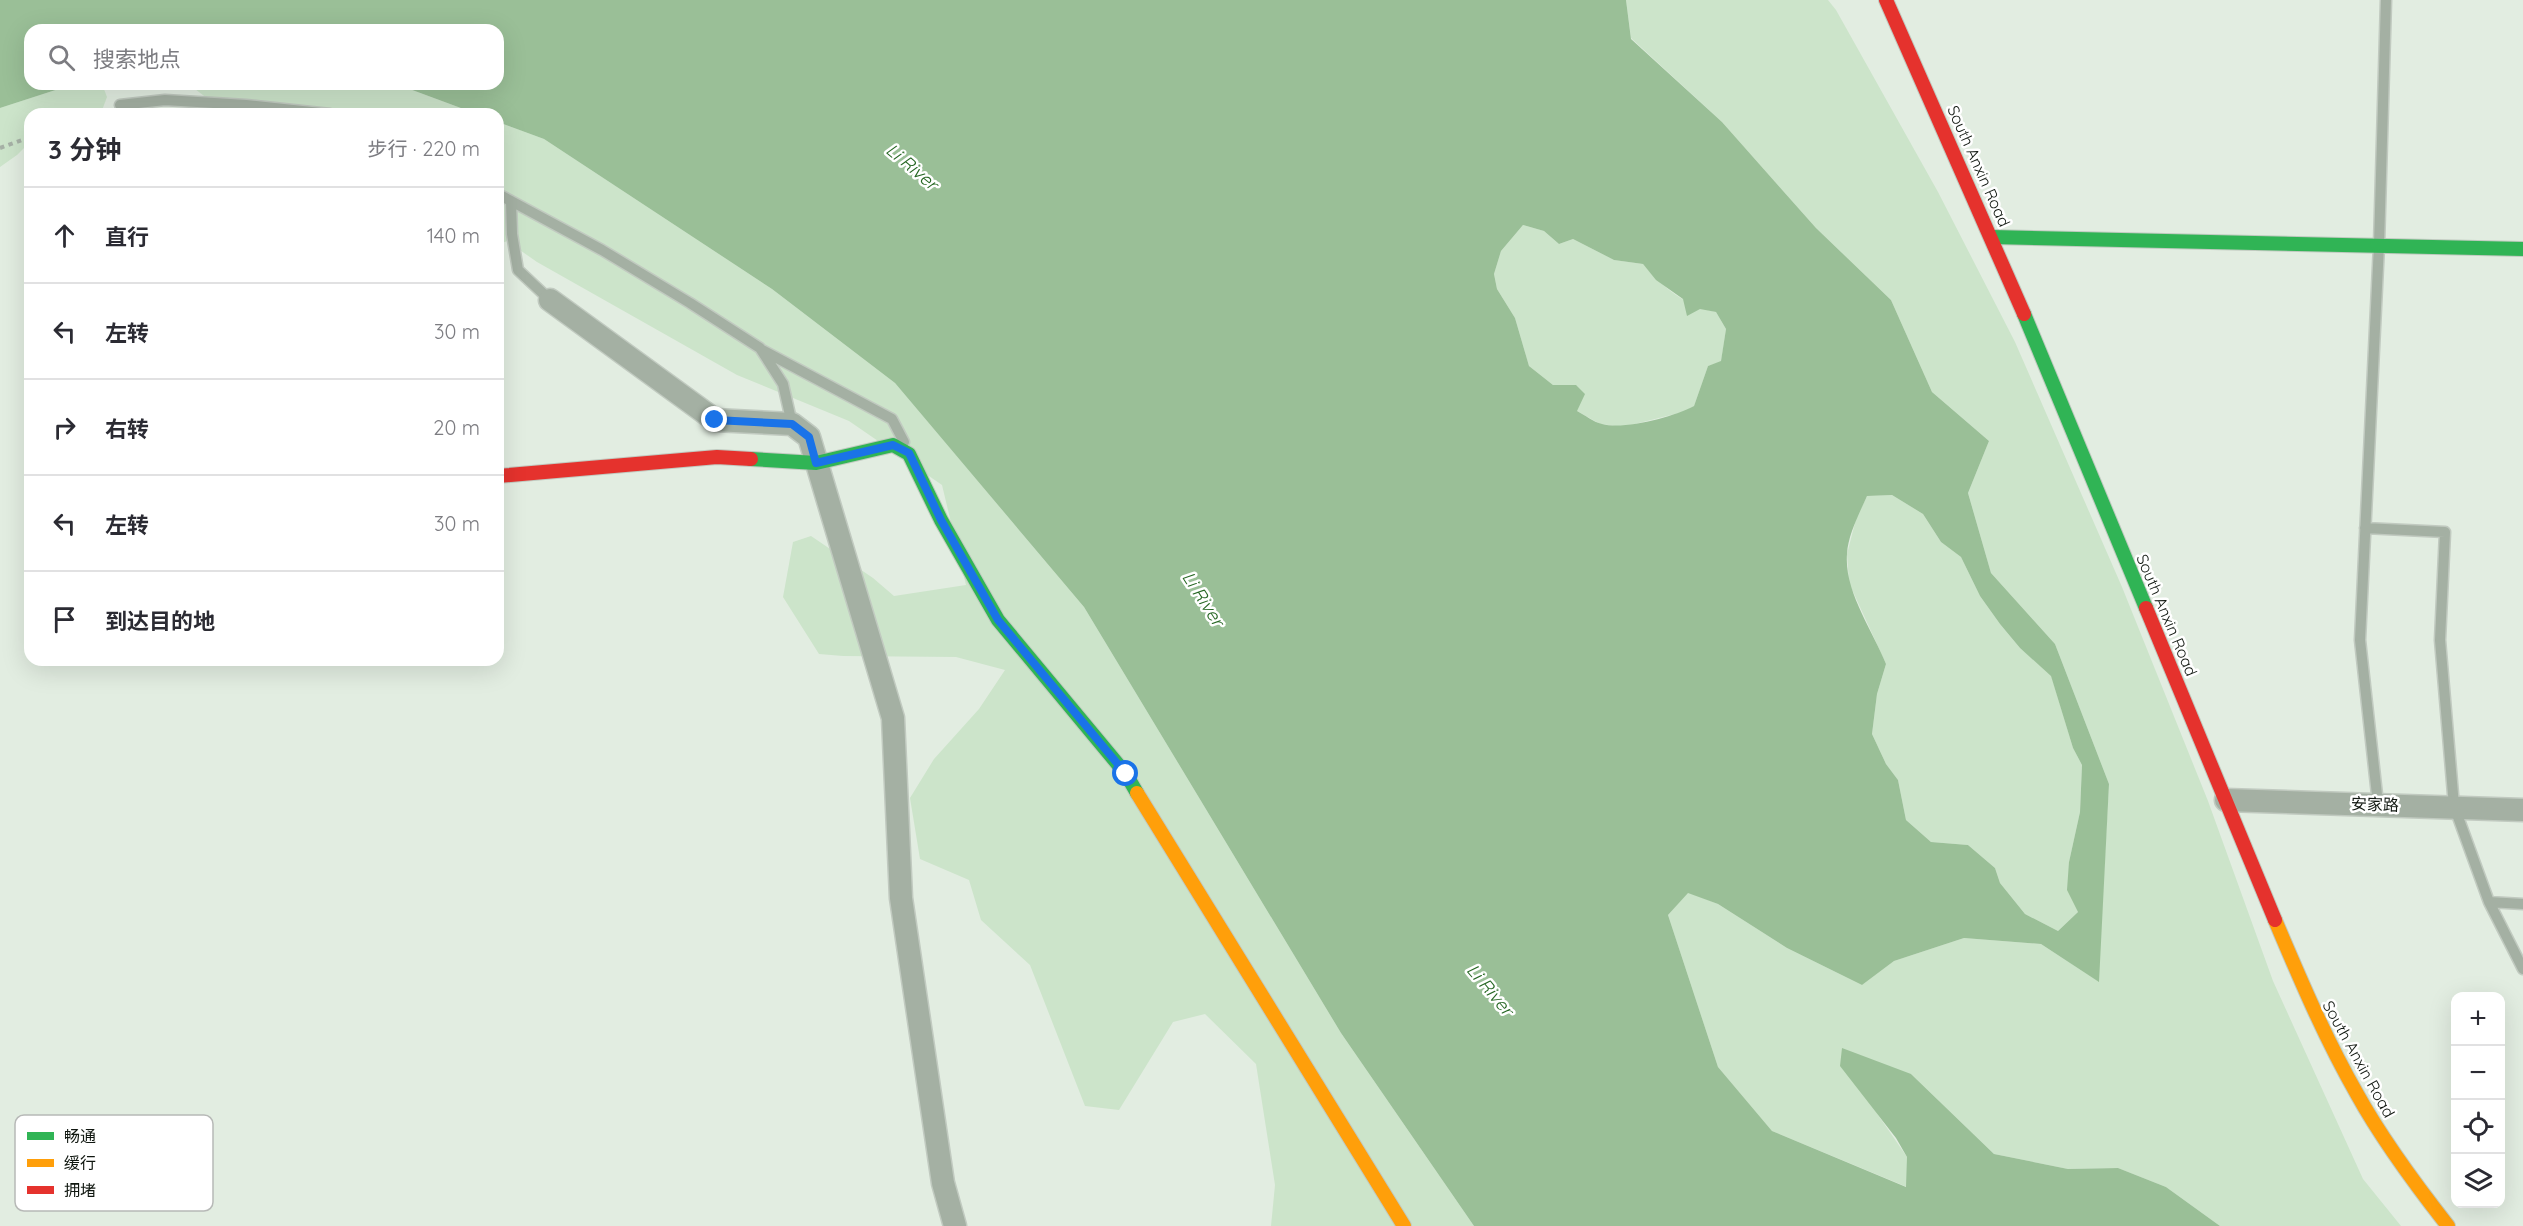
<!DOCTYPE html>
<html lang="zh">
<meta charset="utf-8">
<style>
body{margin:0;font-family:Quicksand,"Noto Sans SC",sans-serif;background:#f2f2f3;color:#2b2b33}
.controls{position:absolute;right:18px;bottom:18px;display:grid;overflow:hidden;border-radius:12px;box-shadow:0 6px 24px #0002}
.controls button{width:54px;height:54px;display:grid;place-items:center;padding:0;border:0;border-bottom:2px solid #e1e1e2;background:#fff;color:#2b2b33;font:30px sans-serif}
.stop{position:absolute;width:18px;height:18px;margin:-14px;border:4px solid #1a73e8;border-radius:50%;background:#fff}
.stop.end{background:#1a73e8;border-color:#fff;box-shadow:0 2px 6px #0008}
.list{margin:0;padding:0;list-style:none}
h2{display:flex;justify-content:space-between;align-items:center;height:78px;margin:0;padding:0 24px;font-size:26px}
h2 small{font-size:20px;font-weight:400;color:#7c7c81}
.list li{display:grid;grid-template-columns:39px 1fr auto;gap:18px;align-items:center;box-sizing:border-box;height:96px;padding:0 24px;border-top:2px solid #e1e1e2}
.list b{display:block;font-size:22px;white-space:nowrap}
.list em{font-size:20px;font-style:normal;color:#7c7c81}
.icon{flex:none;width:33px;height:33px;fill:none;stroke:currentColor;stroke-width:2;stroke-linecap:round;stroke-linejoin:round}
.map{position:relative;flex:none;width:2523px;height:1226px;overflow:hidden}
.search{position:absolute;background:#fff;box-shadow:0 6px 24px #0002;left:24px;top:24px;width:480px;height:66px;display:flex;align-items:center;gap:15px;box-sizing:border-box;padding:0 21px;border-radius:18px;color:#7c7c81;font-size:22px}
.panel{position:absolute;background:#fff;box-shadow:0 6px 24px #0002;left:24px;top:108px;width:480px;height:558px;border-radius:18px}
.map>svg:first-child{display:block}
.green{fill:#cce4ca}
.water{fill:#9abf97;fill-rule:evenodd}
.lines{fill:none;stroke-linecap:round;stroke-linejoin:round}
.lane-casing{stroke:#c1cac0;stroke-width:13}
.street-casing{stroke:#c1cac0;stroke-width:25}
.fast-casing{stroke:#c1cac0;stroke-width:16}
.slow-casing{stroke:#c1cac0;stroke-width:16}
.jam-casing{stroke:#c1cac0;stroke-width:16}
.path{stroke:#a6b1a6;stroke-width:4;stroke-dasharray:4.5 4.5;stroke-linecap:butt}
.lane{stroke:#a4b0a3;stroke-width:10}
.street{stroke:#a4b0a3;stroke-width:22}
.fast{stroke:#30b455;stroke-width:14}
.slow{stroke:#ff9f0a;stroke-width:14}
.jam{stroke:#e5322d;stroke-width:14}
.route{stroke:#1a73e8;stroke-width:8}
.labels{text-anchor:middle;stroke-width:5;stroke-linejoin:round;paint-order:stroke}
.street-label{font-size:16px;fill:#101710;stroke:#fff}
.water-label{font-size:18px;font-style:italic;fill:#266723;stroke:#fff}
.key{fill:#fff;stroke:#b7b9b7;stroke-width:1.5}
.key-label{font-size:16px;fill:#101710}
</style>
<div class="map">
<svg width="2523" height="1226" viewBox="0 0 2523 1226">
<rect width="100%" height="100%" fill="#e2ede1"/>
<path class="green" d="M 1626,0 L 1828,0 L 1836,10 L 1938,192 L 2015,342 L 2122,587 L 2208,801 L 2273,981 L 2363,1179 L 2401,1226 L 2220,1226 L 2166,1187 L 2118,1168 L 2068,1169 L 1994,1154 L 1911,1074 L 1874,1109 L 1907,1157 L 1907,1187 L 1772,1131 L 1718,1067 L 1668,915 L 1688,892 L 1718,904 L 1787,948 L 1862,985 L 1894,961 L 1964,938 L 2041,944 L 2098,981 L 2109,784 L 2055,644 L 1991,573 L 1968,493 L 1989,441 L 1932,392 L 1891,300 L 1816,228 L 1722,122 L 1631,38 Z
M 74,84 L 102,84 L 107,97 L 101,113 L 30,114 L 30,142 L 17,155 L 0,167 L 0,108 Z
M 155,84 L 396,84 L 477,114 L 228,114 L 191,86 L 156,88 Z
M 498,122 L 544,139 L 772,289 L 895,383 L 1084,607 L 1341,1033 L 1474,1226 L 1271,1226 L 1275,1185 L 1256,1064 L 1205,1014 L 1173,1022 L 1119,1110 L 1085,1106 L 1030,965 L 981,920 L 969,880 L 920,859 L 910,798 L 934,759 L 979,709 L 1005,670 L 956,657 L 843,656 L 819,654 L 783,597 L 793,542 L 811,536 L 873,578 L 894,596 L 966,585 L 942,485 L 849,421 L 737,375 L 537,262 L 507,241 L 498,245 Z
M 1523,225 L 1544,231 L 1559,244 L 1573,239 L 1614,260 L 1643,264 C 1662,287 1686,306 1716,312 L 1726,329 L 1721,362 L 1708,366 L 1694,406 L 1683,412 L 1623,427 L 1600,424 L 1577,411 L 1553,385 L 1529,366 L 1515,318 L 1497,289 L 1494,274 L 1501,251 Z
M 1892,495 L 1923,514 L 1941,542 L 1961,557 L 1980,596 L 2000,624 L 2020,648 L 2051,675 L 2073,748 L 2082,765 L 2080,812 L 2069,862 L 2078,912 L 2058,931 L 2025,914 L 2000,883 L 1995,868 L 1968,845 L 1931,842 L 1906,820 L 1898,780 L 1886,764 L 1872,734 L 1877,694 L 1886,664 L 1849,583 L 1847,554 L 1856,519 L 1867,496 Z"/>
<path class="water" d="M 0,0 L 1626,0 L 1631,39 L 1722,122 L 1816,228 L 1891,300 L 1932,392 L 1989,441 L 1968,493 L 1991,573 L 2055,644 L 2109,784 L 2099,982 L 2041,944 L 1964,938 L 1894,961 L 1862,985 L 1787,948 L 1718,904 L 1688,893 L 1668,915 L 1718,1067 L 1772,1131 L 1906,1187 L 1907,1157 L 1896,1138 L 1840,1066 L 1842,1048 L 1911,1074 L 1994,1154 L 2068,1169 L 2118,1168 L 2166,1187 L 2220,1226 L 1474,1226 L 1341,1033 L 1084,607 L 895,383 L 772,289 L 544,139 L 498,122 L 498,114 L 477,114 L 396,84 L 498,84 L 498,30 L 30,30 L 30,84 L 74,84 L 0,108 ZM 1523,225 L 1544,231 L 1559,244 L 1573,239 L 1614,260 L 1643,264 L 1656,280 L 1683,299 L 1687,316 L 1700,309 L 1716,312 L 1726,329 L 1721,361 L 1708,366 L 1694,406 C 1673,417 1625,430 1602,424 C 1593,422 1585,415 1577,411 L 1585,394 L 1576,385 L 1553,385 L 1529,366 L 1515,318 L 1497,289 L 1494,274 L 1501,251 ZM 1892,495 L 1923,514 L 1941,542 L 1961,557 L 1980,596 L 2000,624 L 2020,648 L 2051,676 L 2073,748 L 2082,765 L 2080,812 L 2069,862 L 2067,890 L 2078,912 L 2058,931 L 2025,914 L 2000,883 L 1995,868 L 1968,845 L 1931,842 L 1906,820 L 1898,780 L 1886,764 L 1872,734 L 1877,694 L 1886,664 C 1873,631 1844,591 1847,554 C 1848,535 1859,514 1867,496 Z"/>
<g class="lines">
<g class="lane-casing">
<path id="lane" d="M 120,105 L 165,100 L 246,105 L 330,114
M 498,194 L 602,250 L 690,303 L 760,348 L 783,384 L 792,424
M 511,201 L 512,234 L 518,270 L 550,300
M 762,350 L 892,419 L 904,442
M 2365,528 L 2445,532 L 2440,640 L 2454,806 L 2489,902 L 2523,969
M 2378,804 L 2360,640 L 2379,245 L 2386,0
M 2489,902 L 2523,904"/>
</g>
<g class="street-casing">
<path id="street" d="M 550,300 L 715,420 L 792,424 L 809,437 L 893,718 L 901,898 L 943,1183 L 955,1226
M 2226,800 L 2523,810"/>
</g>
<g class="fast-casing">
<path id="fast" d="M 1992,237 L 2523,249
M 2024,314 L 2146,608
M 751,459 L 816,463 L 893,445 L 909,454 L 941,520 L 998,620 L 1126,774 L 1137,793"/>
</g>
<g class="slow-casing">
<path id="slow" d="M 1137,793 L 1404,1226
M 2275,920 C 2300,979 2325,1038 2357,1094 C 2383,1141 2415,1184 2448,1226"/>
</g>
<g class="jam-casing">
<path id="jam" d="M 1886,0 L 2024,314
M 498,476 L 717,457 L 751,459
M 2146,608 L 2275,920"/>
</g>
<path class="path" d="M 96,114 L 108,110
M 0,148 L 30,137"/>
<use href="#lane" class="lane"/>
<use href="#street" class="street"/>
<use href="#fast" class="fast"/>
<use href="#slow" class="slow"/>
<use href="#jam" class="jam"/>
</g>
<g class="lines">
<path class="route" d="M 715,420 L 792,424 L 809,437 L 816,463 L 893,445 L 909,453 L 941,520 L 998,620 L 1126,774"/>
</g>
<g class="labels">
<g class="street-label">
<text transform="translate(1979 166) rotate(66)" y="6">South Anxin Road</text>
<text transform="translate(2167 615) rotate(67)" y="6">South Anxin Road</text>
<text transform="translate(2375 804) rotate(2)" y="6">安家路</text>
<text transform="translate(2359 1059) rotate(61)" y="6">South Anxin Road</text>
</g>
<g class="water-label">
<text transform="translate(912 167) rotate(40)" y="6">Li River</text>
<text transform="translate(1203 599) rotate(57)" y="6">Li River</text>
<text transform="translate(1490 990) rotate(50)" y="6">Li River</text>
</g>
</g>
<rect x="15" y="1115" width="198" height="96" rx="9" class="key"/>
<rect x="27" y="1132" width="27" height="8" fill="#30b455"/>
<rect x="27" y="1159" width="27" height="8" fill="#ff9f0a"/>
<rect x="27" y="1186" width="27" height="8" fill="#e5322d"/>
<g class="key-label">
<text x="64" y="1142">畅通</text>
<text x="64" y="1169">缓行</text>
<text x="64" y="1196">拥堵</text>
</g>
</svg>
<div class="controls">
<button>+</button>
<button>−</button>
<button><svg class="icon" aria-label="locate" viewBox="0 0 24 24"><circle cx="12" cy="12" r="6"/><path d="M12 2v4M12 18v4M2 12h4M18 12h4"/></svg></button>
<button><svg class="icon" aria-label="layers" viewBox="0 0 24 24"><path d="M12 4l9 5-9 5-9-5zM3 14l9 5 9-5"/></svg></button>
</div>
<div class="stop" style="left:1126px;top:774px"></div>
<div class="stop end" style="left:715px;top:420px"></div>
<div class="search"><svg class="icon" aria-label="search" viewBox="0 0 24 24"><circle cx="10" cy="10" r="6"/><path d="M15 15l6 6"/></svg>搜索地点</div>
<section class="panel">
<h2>3 分钟<small>步行 · 220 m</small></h2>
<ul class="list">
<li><svg class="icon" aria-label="ahead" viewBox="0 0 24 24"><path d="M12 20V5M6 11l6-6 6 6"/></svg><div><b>直行</b></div><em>140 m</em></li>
<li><svg class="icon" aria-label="left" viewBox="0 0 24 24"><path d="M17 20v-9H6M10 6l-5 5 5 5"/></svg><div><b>左转</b></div><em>30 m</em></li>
<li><svg class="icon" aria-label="right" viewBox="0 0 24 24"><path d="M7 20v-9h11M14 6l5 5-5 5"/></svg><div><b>右转</b></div><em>20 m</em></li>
<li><svg class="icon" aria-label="left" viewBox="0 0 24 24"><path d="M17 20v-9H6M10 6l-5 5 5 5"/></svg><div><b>左转</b></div><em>30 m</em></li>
<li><svg class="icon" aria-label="arrive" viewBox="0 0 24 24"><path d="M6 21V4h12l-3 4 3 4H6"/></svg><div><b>到达目的地</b></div></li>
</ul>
</section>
</div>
